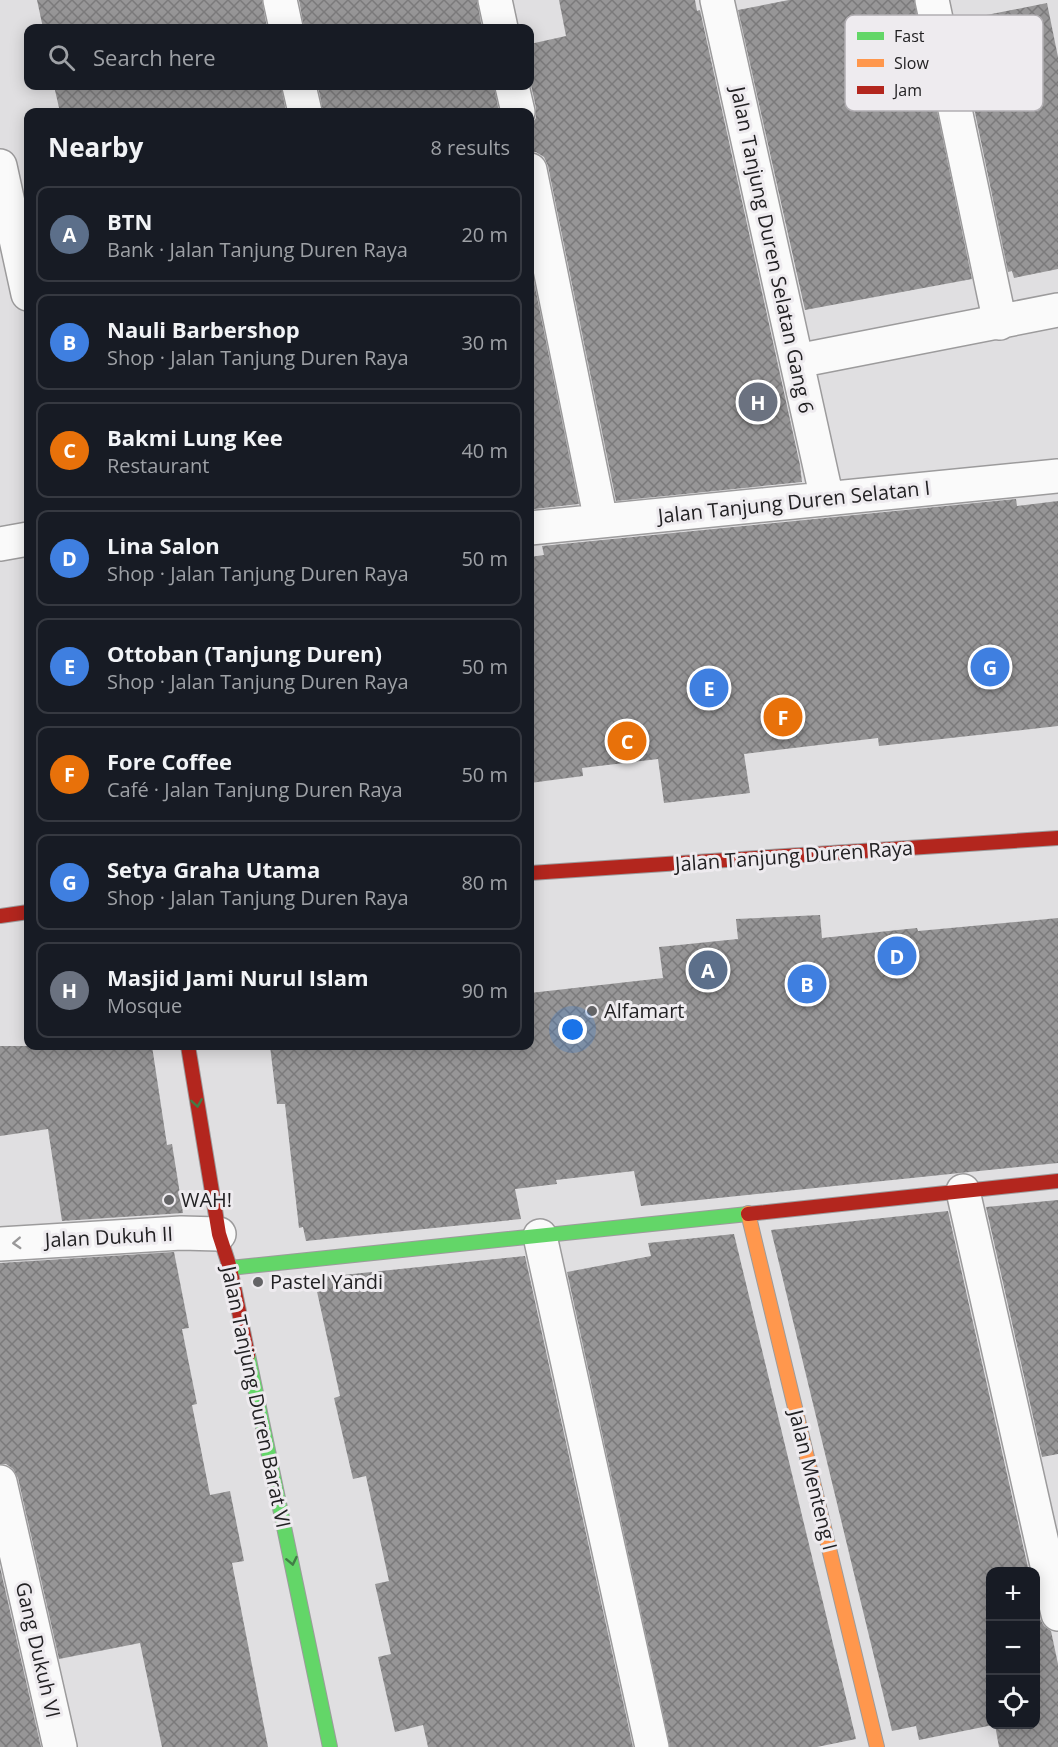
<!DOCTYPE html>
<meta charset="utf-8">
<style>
body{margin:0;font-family:"Open Sans",sans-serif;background:#242831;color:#f1f3f6}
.controls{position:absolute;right:18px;bottom:18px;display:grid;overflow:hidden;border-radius:12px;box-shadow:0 3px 15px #0003}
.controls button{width:54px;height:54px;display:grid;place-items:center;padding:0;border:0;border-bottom:2px solid #363941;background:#171b24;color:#f1f3f6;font:30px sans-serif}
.you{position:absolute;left:573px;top:1030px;width:21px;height:21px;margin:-15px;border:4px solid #fff;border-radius:50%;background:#1a73e8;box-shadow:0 0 0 9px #1a73e833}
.badge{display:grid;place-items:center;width:39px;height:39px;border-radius:50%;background:#db2777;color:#fff;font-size:20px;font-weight:700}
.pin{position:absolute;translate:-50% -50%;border:3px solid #fff;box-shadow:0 2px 6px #0006}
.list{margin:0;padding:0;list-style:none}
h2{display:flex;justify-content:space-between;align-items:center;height:78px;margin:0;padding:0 24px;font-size:26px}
h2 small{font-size:20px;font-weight:400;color:#9ea1a6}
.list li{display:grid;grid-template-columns:39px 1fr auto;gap:18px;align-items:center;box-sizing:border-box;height:96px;margin:0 12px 12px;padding:0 12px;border:2px solid #363941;border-radius:12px}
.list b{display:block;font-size:22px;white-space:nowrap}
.list p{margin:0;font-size:20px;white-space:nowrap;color:#9ea1a6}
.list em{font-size:20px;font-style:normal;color:#9ea1a6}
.icon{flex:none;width:33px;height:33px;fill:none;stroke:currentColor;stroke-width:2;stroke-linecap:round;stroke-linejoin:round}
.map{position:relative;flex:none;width:1058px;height:1747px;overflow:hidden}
.search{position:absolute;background:#171b24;box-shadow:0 3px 15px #0003;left:24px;top:24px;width:510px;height:66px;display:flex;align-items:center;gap:15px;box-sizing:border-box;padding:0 21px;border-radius:12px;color:#9ea1a6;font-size:22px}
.panel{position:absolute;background:#171b24;box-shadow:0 3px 15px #0003;left:24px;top:108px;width:510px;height:942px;border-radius:12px}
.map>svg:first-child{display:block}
.building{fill:url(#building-cross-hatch)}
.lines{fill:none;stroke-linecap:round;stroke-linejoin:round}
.street-casing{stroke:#9c9b9c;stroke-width:36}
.fast-casing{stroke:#9c9b9c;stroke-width:16}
.slow-casing{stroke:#9c9b9c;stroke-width:16}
.jam-casing{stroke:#9c9b9c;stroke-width:16}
.street{stroke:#fafafa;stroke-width:33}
.fast{stroke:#63d668;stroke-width:14}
.slow{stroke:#ff974d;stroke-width:14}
.jam{stroke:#b3261e;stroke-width:14}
.oneway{stroke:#427c46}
.oneway2{stroke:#999899}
.poi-dot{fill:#646466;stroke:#eeebef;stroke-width:2}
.labels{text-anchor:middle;stroke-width:6;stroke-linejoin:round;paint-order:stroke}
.street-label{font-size:20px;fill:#222123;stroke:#eeebef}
.poi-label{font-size:20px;fill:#222123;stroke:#eeebef;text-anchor:start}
.key{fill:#eeebef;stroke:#b1aeb2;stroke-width:1.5}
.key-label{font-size:16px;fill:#222123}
</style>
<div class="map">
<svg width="1058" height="1747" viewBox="0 0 1058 1747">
<defs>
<pattern id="building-cross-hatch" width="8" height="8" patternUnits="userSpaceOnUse" patternTransform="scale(1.5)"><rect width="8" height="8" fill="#979697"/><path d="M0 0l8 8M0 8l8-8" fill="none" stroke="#7b7a7b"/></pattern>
</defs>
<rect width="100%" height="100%" fill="#e0dfe1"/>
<path class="building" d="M 37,0 L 262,0 L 267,28 L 43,28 Z
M 299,0 L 477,0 L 482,28 L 304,28 Z
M 559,0 L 695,0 L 697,11 L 700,10 L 800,465 L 802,482 L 616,501 L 548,166 L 544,157 L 536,152 L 530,152 L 530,126 L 536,118 L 536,108 L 530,80 L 530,44 L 566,36 Z
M 789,0 L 914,0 L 972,279 L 805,310 L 738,10 Z
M 1047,3 L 1058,57 L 1058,269 L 1014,278 L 1012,271 L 1008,272 L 956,21 Z
M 54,86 L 281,86 L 286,112 L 60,112 Z
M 318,86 L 494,86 L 499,112 L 323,112 Z
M 530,262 L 579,504 L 534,509 L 530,484 Z
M 1016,499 L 1017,506 L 1058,501 L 1058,726 L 879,746 L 878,738 L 744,754 L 750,793 L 664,803 L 658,759 L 582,768 L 583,776 L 530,783 L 530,557 L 544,555 L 542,546 Z
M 820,915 L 822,938 L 917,928 L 918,931 L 1058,918 L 1058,1163 L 641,1206 L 634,1171 L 556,1180 L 557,1184 L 515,1189 L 521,1219 L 306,1241 L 303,1227 L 299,1228 L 285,1104 L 277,1104 L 270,1046 L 530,1046 L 530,993 L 663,978 L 659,947 L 738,939 L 736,919 Z
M 0,1046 L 152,1046 L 167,1145 L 172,1144 L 183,1213 L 62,1221 L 48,1129 L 0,1136 Z
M 1058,1200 L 1058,1454 L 1042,1457 L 986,1207 Z
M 948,1211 L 1029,1572 L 990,1572 L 990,1725 L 993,1725 L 919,1740 L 916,1726 L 892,1731 L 771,1230 Z
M 734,1234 L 856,1739 L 817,1747 L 670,1747 L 567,1272 L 651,1256 L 648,1243 Z
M 174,1252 L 189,1328 L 182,1329 L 197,1404 L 192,1405 L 210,1495 L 230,1491 L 244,1561 L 232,1563 L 268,1747 L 162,1747 L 140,1643 L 59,1659 L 18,1478 L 13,1469 L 6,1464 L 0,1464 L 0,1263 Z
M 525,1256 L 633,1747 L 428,1747 L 423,1725 L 395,1732 L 378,1657 L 391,1654 L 375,1584 L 389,1581 L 366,1476 L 353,1479 L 334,1398 L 340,1396 L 314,1278 Z
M 0,1567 L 41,1747 L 0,1747 Z
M 1035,1599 L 1040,1619 L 1044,1626 L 1051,1631 L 1058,1664 L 1058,1747 L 999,1747 L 995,1725 L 1035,1725 Z"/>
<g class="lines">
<g class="street-casing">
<path id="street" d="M 280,0 L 286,28
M 495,0 L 501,28
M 717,0 L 827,499
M 932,0 L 1000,323
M 299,86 L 305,112
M 512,86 L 518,112
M 0,166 L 28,294
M 530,170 L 601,521
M 797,361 L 1058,310
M 530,528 L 1058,476
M 0,544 L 28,539
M 963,1191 L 1058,1614
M 540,1236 L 652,1747
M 0,1244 L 181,1233 L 219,1234
M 0,1482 L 60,1747"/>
</g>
<g class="fast-casing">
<path id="fast" d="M 230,1268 L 748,1214
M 248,1355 L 330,1747"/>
</g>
<g class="slow-casing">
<path id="slow" d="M 748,1213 L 877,1747"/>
</g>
<g class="jam-casing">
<path id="jam" d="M 530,873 L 1058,838
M 0,916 L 28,912
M 188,1046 L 219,1234 L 230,1268 L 248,1355
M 748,1214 L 1058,1181"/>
</g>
<use href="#street" class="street"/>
<use href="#fast" class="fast"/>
<use href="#slow" class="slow"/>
<use href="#jam" class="jam"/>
</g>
<defs><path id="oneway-chevron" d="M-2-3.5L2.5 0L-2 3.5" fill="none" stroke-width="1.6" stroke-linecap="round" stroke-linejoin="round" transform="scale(1.5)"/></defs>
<g class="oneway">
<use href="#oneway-chevron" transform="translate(197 1103) rotate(81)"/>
<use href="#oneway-chevron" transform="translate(292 1561) rotate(78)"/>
</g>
<use class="oneway2" href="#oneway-chevron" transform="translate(17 1243) rotate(177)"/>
<g class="poi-dot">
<circle cx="592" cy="1011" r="6"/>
<circle cx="169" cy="1200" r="6"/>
<circle cx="258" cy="1282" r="6"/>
</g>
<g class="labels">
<g class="street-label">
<text transform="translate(772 250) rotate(78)" y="7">Jalan Tanjung Duren Selatan Gang 6</text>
<text transform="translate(794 502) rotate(-6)" y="7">Jalan Tanjung Duren Selatan I</text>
<text transform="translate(794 856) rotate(-4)" y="7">Jalan Tanjung Duren Raya</text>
<text transform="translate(109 1237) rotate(-3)" y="7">Jalan Dukuh II</text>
<text transform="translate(256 1397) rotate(78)" y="7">Jalan Tanjung Duren Barat VI</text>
<text transform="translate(813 1480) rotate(76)" y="7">Jalan Menteng I</text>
<text transform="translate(38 1650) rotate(77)" y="7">Gang Dukuh VI</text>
</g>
<g class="poi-label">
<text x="604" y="1018">Alfamart</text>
<text x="181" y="1207">WAH!</text>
<text x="270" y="1289">Pastel Yandi</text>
</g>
</g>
<rect x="845" y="15" width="198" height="96" rx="9" class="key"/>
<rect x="857" y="32" width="27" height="8" fill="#63d668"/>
<rect x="857" y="59" width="27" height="8" fill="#ff974d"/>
<rect x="857" y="86" width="27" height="8" fill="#b3261e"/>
<g class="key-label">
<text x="894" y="42">Fast</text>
<text x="894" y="69">Slow</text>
<text x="894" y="96">Jam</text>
</g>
</svg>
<div class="controls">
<button>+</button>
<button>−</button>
<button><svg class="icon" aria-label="locate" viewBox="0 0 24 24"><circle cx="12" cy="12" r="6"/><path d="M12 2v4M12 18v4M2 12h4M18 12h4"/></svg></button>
</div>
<div class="you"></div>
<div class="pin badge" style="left:708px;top:970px;background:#5c6f8a">A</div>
<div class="pin badge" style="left:807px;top:984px;background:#3f7fe0">B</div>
<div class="pin badge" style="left:627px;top:741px;background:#e8710a">C</div>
<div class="pin badge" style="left:897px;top:956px;background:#3f7fe0">D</div>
<div class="pin badge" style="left:709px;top:688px;background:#3f7fe0">E</div>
<div class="pin badge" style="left:783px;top:717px;background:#e8710a">F</div>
<div class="pin badge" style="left:990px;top:667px;background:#3f7fe0">G</div>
<div class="pin badge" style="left:758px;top:402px;background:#6b7280">H</div>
<div class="search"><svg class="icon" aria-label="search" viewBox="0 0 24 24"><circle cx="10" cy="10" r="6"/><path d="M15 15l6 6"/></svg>Search here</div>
<section class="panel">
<h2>Nearby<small>8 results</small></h2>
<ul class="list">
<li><span class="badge" style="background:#5c6f8a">A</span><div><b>BTN</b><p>Bank · Jalan Tanjung Duren Raya</p></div><em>20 m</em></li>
<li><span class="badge" style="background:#3f7fe0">B</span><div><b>Nauli Barbershop</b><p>Shop · Jalan Tanjung Duren Raya</p></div><em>30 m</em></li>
<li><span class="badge" style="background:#e8710a">C</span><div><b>Bakmi Lung Kee</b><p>Restaurant</p></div><em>40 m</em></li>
<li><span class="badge" style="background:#3f7fe0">D</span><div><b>Lina Salon</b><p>Shop · Jalan Tanjung Duren Raya</p></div><em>50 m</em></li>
<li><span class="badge" style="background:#3f7fe0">E</span><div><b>Ottoban (Tanjung Duren)</b><p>Shop · Jalan Tanjung Duren Raya</p></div><em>50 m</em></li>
<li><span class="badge" style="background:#e8710a">F</span><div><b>Fore Coffee</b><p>Café · Jalan Tanjung Duren Raya</p></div><em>50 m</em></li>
<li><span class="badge" style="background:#3f7fe0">G</span><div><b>Setya Graha Utama</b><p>Shop · Jalan Tanjung Duren Raya</p></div><em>80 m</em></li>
<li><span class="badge" style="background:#6b7280">H</span><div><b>Masjid Jami Nurul Islam</b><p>Mosque</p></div><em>90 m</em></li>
</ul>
</section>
</div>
